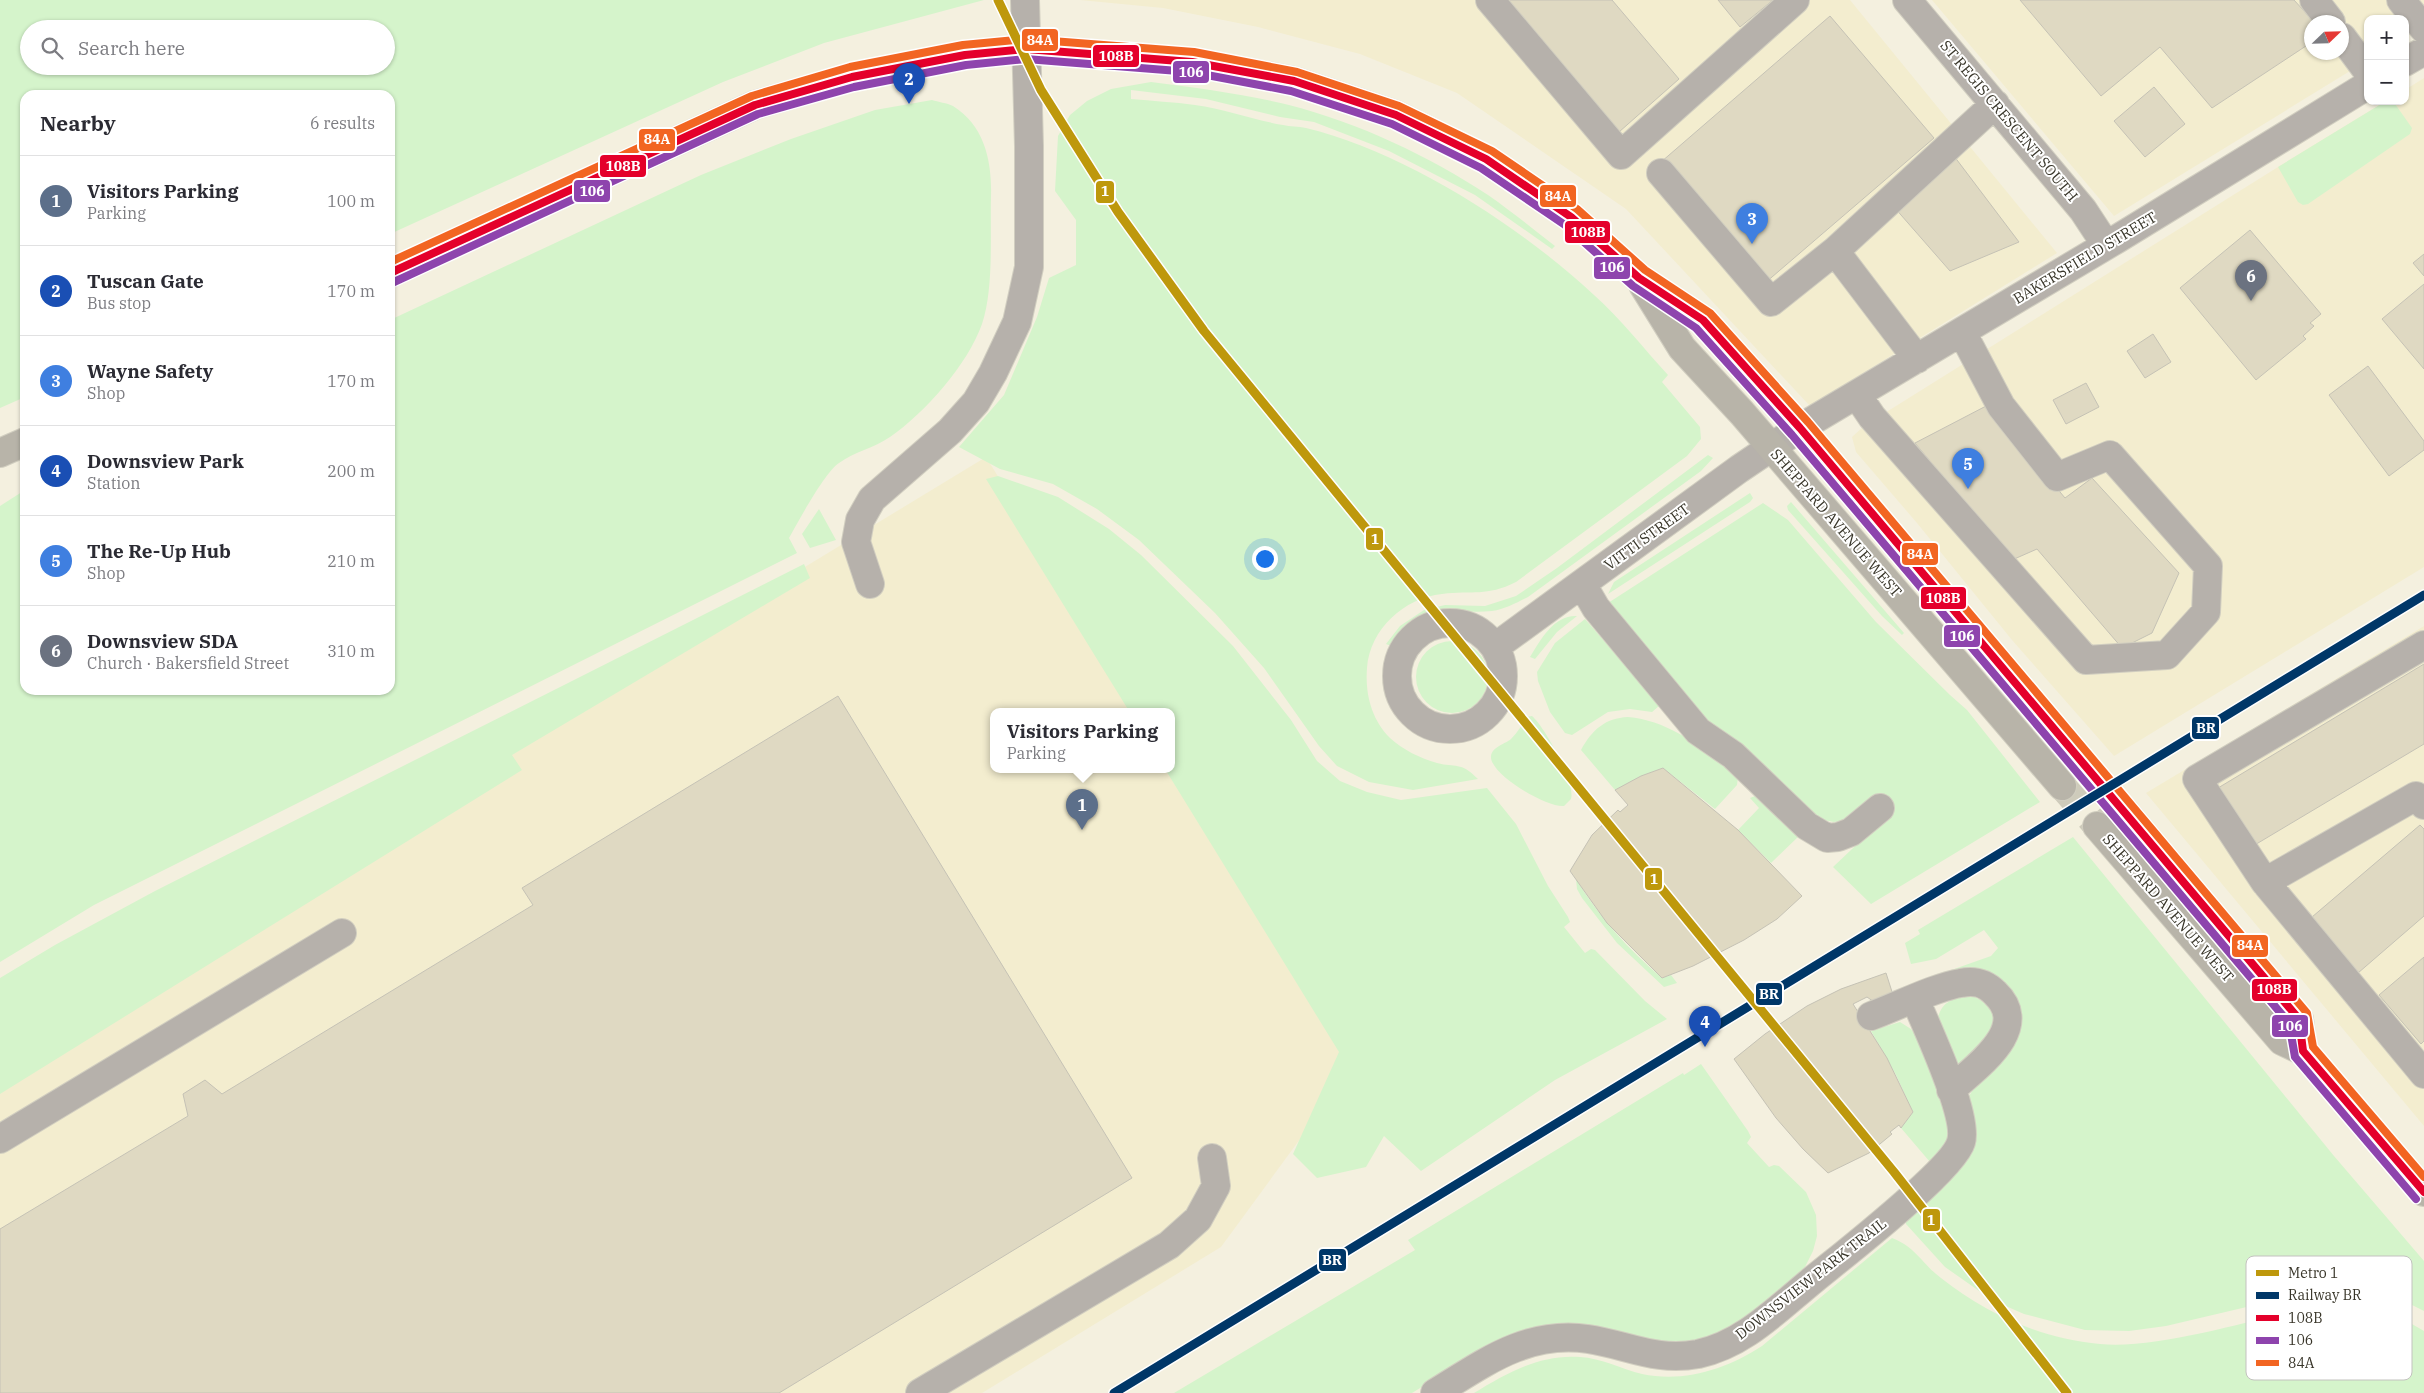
<!DOCTYPE html>
<meta charset="utf-8">
<style>
body{margin:0;font-family:"IBM Plex Serif",serif;background:#f2f2f3;color:#2b2b33}
.controls{position:absolute;right:15px;top:15px;display:grid;overflow:hidden;border-radius:10px;box-shadow:0 1px 4px #0004}
.controls button{width:45px;height:45px;display:grid;place-items:center;padding:0;border:0;border-bottom:1px solid #e1e1e2;background:#fff;color:#2b2b33;font:25px sans-serif}
.compass{position:absolute;left:2304px;top:15px;width:45px;height:45px;border-radius:50%;background:#fff;box-shadow:0 1px 4px #0004;rotate:67deg}
.you{position:absolute;left:1264px;top:558px;width:18px;height:18px;margin:-12px;border:4px solid #fff;border-radius:50%;background:#1a73e8;box-shadow:0 0 0 8px #1a73e833}
.badge{display:grid;place-items:center;width:32px;height:32px;border-radius:50%;background:#7a7669;color:#fff;font-size:16px;font-weight:700}
.pin{position:absolute;translate:-50% -41px;filter:drop-shadow(0 1px 2px #0008)}
.pin::after{content:'';position:absolute;top:26px;width:18px;height:15px;background:inherit;clip-path:polygon(0 0,100% 0,50% 100%)}
.popup{position:absolute;left:990px;top:708px;width:185px;height:65px;box-sizing:border-box;display:grid;place-content:center;border-radius:10px;background:#fff;filter:drop-shadow(0 1px 4px #0005);font-size:16px;white-space:nowrap;color:#7c7c81}
.popup b{font-size:19px;color:#2b2b33}
.popup::after{content:'';position:absolute;left:50%;top:100%;margin-left:-10px;border:10px solid transparent;border-top-color:#fff}
.list{margin:0;padding:0;list-style:none}
h2{display:flex;justify-content:space-between;align-items:center;height:65px;margin:0;padding:0 20px;font-size:21px}
h2 small{font-size:16px;font-weight:400;color:#7c7c81}
.list li{display:grid;grid-template-columns:32px 1fr auto;gap:15px;align-items:center;box-sizing:border-box;height:90px;padding:0 20px;border-top:1px solid #e1e1e2}
.list b{display:block;font-size:19px;white-space:nowrap}
.list p{margin:0;font-size:16px;white-space:nowrap;color:#7c7c81}
.list em{font-size:16px;font-style:normal;color:#7c7c81}
.icon{flex:none;width:28px;height:28px;fill:none;stroke:currentColor;stroke-width:2;stroke-linecap:round;stroke-linejoin:round}
.map{position:relative;flex:none;width:2424px;height:1393px;overflow:hidden}
.search{position:absolute;background:#fff;box-shadow:0 1px 4px #0004;left:20px;top:20px;width:375px;height:55px;display:flex;align-items:center;gap:12px;box-sizing:border-box;padding:0 18px;border-radius:28px;color:#7c7c81;font-size:19px}
.panel{position:absolute;background:#fff;box-shadow:0 1px 4px #0004;left:20px;top:90px;width:375px;height:605px;border-radius:15px}
.map>svg:first-child{display:block}
.built{fill:#f3edcf;fill-rule:evenodd}
.green{fill:#d5f4cb;fill-rule:evenodd}
.building{fill:#dfd9c2;stroke:#c5c2b5}
.lines{fill:none;stroke-linecap:round;stroke-linejoin:round}
.major-tunnel{stroke:#cecbbb;stroke-width:28;stroke-dasharray:28 14;stroke-linecap:butt}
.minor-casing{stroke:#d1cec0;stroke-width:30}
.major-casing{stroke:#d1cec0;stroke-width:30}
.minor{stroke:#b6b1ab;stroke-width:28}
.major{stroke:#b8b4a9;stroke-width:28}
.bus-1-casing{stroke:#fff;stroke-width:11}
.bus-2-casing{stroke:#fff;stroke-width:11}
.bus-3-casing{stroke:#fff;stroke-width:11}
.bus-1{stroke:#e4002b;stroke-width:8}
.bus-2{stroke:#8e44ad;stroke-width:8}
.bus-3{stroke:#f26522;stroke-width:8}
.rail-1-casing{stroke:#fff;stroke-width:12}
.rail-1{stroke:#003768;stroke-width:9}
.metro-1-casing{stroke:#fff;stroke-width:12}
.metro-1{stroke:#be980c;stroke-width:9}
.labels{text-anchor:middle;stroke-width:4;stroke-linejoin:round;paint-order:stroke}
.street-label{font-size:15px;fill:#383529;stroke:#fff}
.key{fill:#fff;stroke:#c3c2bf;stroke-width:1}
.key-label{font-size:14px;fill:#383529}
.line-badge{stroke:#fff;stroke-width:2}
.badge-label{font-size:14px;text-anchor:middle;font-weight:bold;fill:#fff}
</style>
<div class="map">
<svg width="2424" height="1393" viewBox="0 0 2424 1393">
<rect width="100%" height="100%" fill="#f4f0df"/>
<path class="built" d="M 1080,0 L 1850,0 L 2057,253 L 1810,406 L 1626,209 L 1457,93 L 1360,54 L 1258,27 L 1163,8 Z
M 1932,0 L 2424,0 L 2424,25 L 2405,37 L 2405,19 L 2368,19 L 2368,60 L 2114,216 ZM 2312,22 L 2342,22 L 2342,52 L 2312,52 Z
M 2424,78 L 2424,567 L 2114,756 L 2012,640 L 1917,523 L 1856,452 L 1852,437 L 1864,426 L 2278,167 L 2386,101 L 2405,101 L 2405,90 Z
M 986,457 L 1143,711 L 993,711 L 993,769 L 1171,769 L 1358,1060 L 1221,1247 L 982,1393 L 0,1393 L 0,1056 Z
M 2424,626 L 2424,1126 L 2146,793 Z"/>
<path class="green" d="M 0,0 L 984,0 L 824,43 L 723,82 L 390,234 L 390,95 L 25,95 L 25,397 L 0,408 ZM 29,29 L 386,29 L 386,66 L 29,66 Z
M 1151,82 C 1198,88 1244,94 1289,105 C 1359,123 1429,156 1488,195 C 1511,211 1533,229 1555,246 L 1552,249 L 1475,195 L 1389,151 L 1314,122 L 1280,117 L 1206,99 L 1131,90 L 1131,99 C 1152,101 1174,102 1195,105 C 1225,109 1254,120 1283,125 C 1290,127 1298,126 1306,128 C 1405,152 1520,226 1594,295 C 1621,319 1644,349 1668,375 L 1662,382 L 1700,427 L 1701,439 L 1687,456 L 1516,582 C 1486,597 1473,590 1442,594 C 1404,598 1370,629 1367,668 C 1365,693 1371,719 1390,738 C 1403,750 1420,758 1437,763 C 1456,768 1460,761 1478,779 L 1413,790 L 1369,782 L 1337,766 L 1319,746 L 1264,668 L 1215,613 L 1139,540 L 1097,509 L 1053,484 L 1000,469 L 959,447 L 1004,395 L 1037,317 L 1049,278 L 1076,265 L 1076,220 L 1055,191 L 1058,136 L 1070,115 L 1087,101 L 1111,89 Z
M 932,100 C 938,102 947,103 953,106 C 985,126 992,162 991,196 C 990,233 994,289 982,324 C 968,364 925,413 890,437 C 874,448 854,452 839,463 C 825,472 798,522 789,538 L 797,553 L 94,905 L 0,962 L 0,506 L 25,490 L 25,690 L 390,690 L 390,320 L 701,175 L 791,139 L 875,110 Z
M 2386,101 L 2393,101 L 2412,128 L 2410,134 L 2308,204 L 2303,205 L 2298,202 L 2278,167 Z
M 1708,455 L 1713,458 L 1701,471 L 1528,597 C 1516,603 1505,609 1492,611 C 1453,615 1413,598 1391,646 L 1386,644 L 1400,626 L 1424,610 L 1445,605 L 1485,606 L 1516,596 L 1557,568 Z
M 998,476 L 1058,497 L 1109,529 L 1141,555 L 1233,646 L 1291,720 L 1317,761 L 1340,781 L 1367,792 L 1401,800 L 1487,788 L 1516,824 L 1548,886 L 1568,917 L 1570,922 L 1564,927 L 1585,953 L 1591,949 L 1595,950 L 1645,1001 L 1667,1019 L 1555,1080 L 1421,1171 L 1384,1136 L 1366,1167 L 1317,1178 L 1293,1154 L 1339,1052 L 1165,769 L 1171,769 L 1171,711 L 1129,711 L 986,479 Z
M 1750,493 L 1753,498 L 1750,502 L 1608,594 L 1614,582 Z
M 1791,502 L 1904,633 L 1902,635 L 1882,616 L 1788,510 L 1787,506 Z
M 1763,503 L 1788,520 L 1876,622 L 1950,695 L 1967,710 L 2040,802 L 1871,904 L 1833,867 L 1888,815 L 1834,822 L 1818,819 L 1706,724 L 1608,603 Z
M 819,509 L 836,540 L 810,548 L 802,534 Z
M 804,564 L 810,578 L 512,755 L 522,770 L 0,1094 L 0,978 L 55,945 L 155,891 Z
M 1577,616 L 1557,632 L 1535,659 L 1530,657 C 1541,639 1554,615 1577,616 Z
M 1585,619 L 1658,703 L 1659,706 L 1652,712 L 1630,709 L 1608,712 L 1572,735 L 1565,733 L 1550,712 L 1538,681 L 1537,672 L 1555,643 Z
M1416 677a36 36 0 1 1 72 0a36 36 0 1 1-72 0Z
M 1532,716 C 1544,726 1576,783 1571,799 L 1564,806 C 1547,808 1489,774 1491,756 C 1492,747 1505,744 1511,739 C 1518,732 1522,725 1526,717 Z
M 1628,717 C 1672,721 1705,750 1738,777 L 1737,785 L 1715,809 L 1663,768 L 1641,776 L 1615,790 L 1581,750 C 1592,730 1605,718 1628,717 Z
M 1755,796 L 1761,796 L 1799,836 L 1771,863 L 1738,830 L 1759,808 L 1750,798 Z
M 2073,837 L 2334,1156 L 2424,1261 L 2424,1311 L 2378,1288 L 2314,1291 L 2166,1326 L 2129,1331 L 2085,1330 L 2024,1314 L 1992,1300 L 1945,1267 L 1906,1224 L 1906,1214 L 1956,1171 L 1968,1098 L 2016,1015 L 1941,976 L 1940,974 L 1991,956 L 1998,948 L 1984,930 L 1936,959 L 1911,964 L 1905,943 L 1920,934 L 1918,930 Z
M 1576,879 C 1599,917 1629,950 1662,978 L 1671,975 L 1677,983 L 1664,987 L 1617,943 L 1582,898 L 1577,889 Z
M 1968,995 C 1984,998 2001,1015 1992,1033 C 1985,1045 1968,1057 1958,1068 L 1938,1018 C 1942,1001 1953,999 1968,995 Z
M 1900,1022 L 1911,1029 L 1916,1036 L 1943,1098 L 1951,1138 L 1930,1162 L 1901,1128 L 1913,1112 L 1896,1075 L 1871,1031 Z
M 1701,1064 L 1748,1131 L 1751,1137 L 1747,1143 L 1769,1167 L 1774,1165 L 1779,1166 L 1806,1192 L 1816,1215 L 1817,1236 L 1813,1251 L 1805,1267 L 1758,1311 L 1719,1333 L 1694,1342 L 1669,1345 L 1608,1332 L 1443,1374 L 1412,1393 L 1174,1393 L 1415,1250 L 1408,1240 L 1683,1073 L 1684,1075 Z
M 1892,1238 C 1916,1247 1922,1264 1941,1278 C 1988,1315 2040,1338 2100,1344 C 2152,1349 2234,1325 2286,1313 C 2309,1308 2342,1300 2365,1305 C 2386,1310 2406,1320 2424,1331 L 2424,1393 L 1474,1393 C 1507,1373 1540,1354 1580,1357 C 1601,1358 1622,1369 1642,1374 C 1684,1383 1727,1369 1762,1346 Z"/>
<path class="building" d="M 1507,0 L 1612,0 L 1679,79 L 1619,132 Z
M 1718,0 L 1773,0 L 1740,27 Z
M 2020,0 L 2294,0 L 2314,22 L 2312,22 L 2312,42 L 2212,108 L 2160,47 L 2101,96 Z
M 1830,16 L 1934,138 L 1765,283 L 1661,162 Z
M 2154,87 L 2185,124 L 2145,157 L 2114,121 Z
M 1954,156 L 2019,242 L 1950,271 L 1894,207 Z
M 2250,230 L 2321,314 L 2310,323 L 2314,326 L 2303,336 L 2306,339 L 2256,380 L 2180,288 Z
M 2424,254 L 2424,276 L 2413,263 Z
M 2424,284 L 2424,369 L 2382,319 Z
M 2153,334 L 2171,362 L 2145,378 L 2127,351 Z
M 2368,366 L 2424,441 L 2424,450 L 2389,476 L 2329,395 Z
M 2086,383 L 2099,407 L 2066,424 L 2053,400 Z
M 1988,405 L 2065,498 L 2092,478 L 2179,573 L 2152,633 L 2122,648 L 2037,549 L 2012,560 L 1915,443 Z
M 2424,664 L 2424,744 L 2253,846 L 2218,788 Z
M 838,696 L 1132,1178 L 779,1393 L 0,1393 L 0,1229 L 188,1116 L 183,1094 L 205,1080 L 222,1094 L 533,905 L 522,888 Z
M 1663,768 L 1738,830 L 1802,896 L 1777,919 L 1744,940 L 1693,966 L 1662,978 L 1607,923 L 1570,871 L 1592,835 L 1618,810 L 1620,812 L 1628,805 L 1615,790 L 1641,776 Z
M 2420,825 L 2424,829 L 2424,916 L 2358,973 L 2312,917 Z
M 2424,957 L 2424,1041 L 2421,1044 L 2379,995 Z
M 1886,973 L 1894,998 L 1877,1004 L 1867,997 L 1853,1004 L 1887,1058 L 1913,1112 L 1901,1128 L 1899,1125 L 1890,1132 L 1892,1134 L 1869,1153 L 1828,1173 L 1803,1149 L 1776,1118 L 1734,1059 L 1765,1034 L 1807,1006 L 1841,989 Z"/>
<g class="lines">
<path class="major-tunnel" d="M 2088,770 L 2123,810
M 2062,786 L 2097,826"/>
<g class="minor-casing">
<path id="minor" d="M 1490,0 L 1621,155 L 1795,0
M 1907,0 L 2083,210 L 2106,245
M 2314,0 L 2331,22
M 2401,0 L 2424,29
M 2342,37 L 2368,72
M 2405,62 L 2424,51
M 1661,173 L 1771,302 L 1835,251
M 1917,359 L 1835,251 L 1995,104
M 1857,395 L 1872,417 L 2086,660 L 2167,655 L 2206,612 L 2208,566 L 2110,455 L 2057,477 L 2001,406 L 1962,332
M 870,584 L 856,542 L 860,520 L 872,499 L 950,431 L 976,402 L 993,373 L 1017,322 L 1029,267 L 1029,146 L 1025,0
M 1582,584 L 1596,608 L 1698,731 L 1733,755 L 1807,826 L 1827,838 L 1838,837 L 1851,832 L 1880,808
M1397 676a53 53 0 1 1 106 0a53 53 0 1 1-106 0Z
M 1495,647 L 1739,469 L 1800,428 L 2117,239 L 2368,85
M 2424,805 L 2416,796 L 2265,882 L 2424,1074
M 2265,882 L 2197,779 L 2424,645
M 1871,1016 C 1896,1007 1935,987 1961,983 C 1975,980 1985,983 1995,993 C 2033,1029 1975,1067 1951,1090
M 0,1139 L 342,933
M 920,1393 L 1169,1245 L 1198,1219 L 1216,1186 L 1212,1158
M 1435,1393 C 1484,1363 1527,1330 1588,1339 C 1628,1345 1656,1362 1698,1354 C 1716,1350 1733,1342 1748,1332 C 1771,1317 1793,1296 1814,1279 C 1842,1256 1953,1170 1961,1142 C 1969,1116 1927,1028 1915,999"/>
</g>
<g class="major-casing">
<path id="major" d="M 390,273 L 755,105 L 852,77 L 965,55 L 1026,49 L 1192,62 L 1294,81 L 1396,115 L 1486,159 L 1571,217 L 1639,278 L 1703,320 L 1800,428 L 2088,770
M 1643,285 L 1682,348 L 1742,413 L 2062,786
M 0,453 L 25,442
M 2123,810 L 2299,1019 L 2303,1051
M 2097,826 L 2282,1041 L 2303,1051 L 2424,1192"/>
</g>
<use href="#minor" class="minor"/>
<use href="#major" class="major"/>
<g class="bus-1-casing">
<path id="bus-1" d="M 390,273 L 755,105 L 852,77 L 965,55 L 1026,49 L 1192,62 L 1294,81 L 1396,115 L 1486,159 L 1571,217 L 1639,278 L 1703,320 L 1800,428 L 2299,1019 L 2303,1051 L 2424,1192"/>
</g>
<g class="bus-2-casing">
<path id="bus-2" d="M 394,282 L 758,114 L 854,87 L 966,65 L 1026,59 L 1191,72 L 1291,91 L 1392,124 L 1481,168 L 1565,225 L 1633,286 L 1696,328 L 1792,435 L 2289,1023 L 2295,1057 L 2416,1199"/>
</g>
<g class="bus-3-casing">
<path id="bus-3" d="M 390,262 L 752,96 L 850,67 L 963,45 L 1026,39 L 1194,52 L 1297,72 L 1399,106 L 1492,151 L 1577,209 L 1645,270 L 1710,313 L 1808,422 L 2307,1013 L 2313,1047 L 2424,1177"/>
</g>
<use href="#bus-1" class="bus-1"/>
<use href="#bus-2" class="bus-2"/>
<use href="#bus-3" class="bus-3"/>
<g class="rail-1-casing">
<path id="rail-1" d="M 1114,1393 L 2424,595"/>
</g>
<use href="#rail-1" class="rail-1"/>
<g class="metro-1-casing">
<path id="metro-1" d="M 998,0 L 1041,90 L 1118,212 L 1204,331 L 1894,1172 L 2067,1393"/>
</g>
<use href="#metro-1" class="metro-1"/>
</g>
<g class="labels">
<g class="street-label">
<text transform="translate(2009 121) rotate(50)" y="5">ST REGIS CRESCENT SOUTH</text>
<text transform="translate(2085 258) rotate(-31)" y="5">BAKERSFIELD STREET</text>
<text transform="translate(1836 523) rotate(49)" y="5">SHEPPARD AVENUE WEST</text>
<text transform="translate(1647 537) rotate(-36)" y="5">VITTI STREET</text>
<text transform="translate(2168 908) rotate(49)" y="5">SHEPPARD AVENUE WEST</text>
<text transform="translate(1811 1279) rotate(-38)" y="5">DOWNSVIEW PARK TRAIL</text>
</g>
</g>
<rect x="2246" y="1256" width="166" height="124" rx="8" class="key"/>
<rect x="2256" y="1270" width="23" height="6" fill="#be980c"/>
<rect x="2256" y="1292" width="23" height="7" fill="#003768"/>
<rect x="2256" y="1315" width="23" height="6" fill="#e4002b"/>
<rect x="2256" y="1337" width="23" height="7" fill="#8e44ad"/>
<rect x="2256" y="1360" width="23" height="6" fill="#f26522"/>
<g class="key-label">
<text x="2288" y="1278">Metro 1</text>
<text x="2288" y="1300">Railway BR</text>
<text x="2288" y="1323">108B</text>
<text x="2288" y="1345">106</text>
<text x="2288" y="1368">84A</text>
</g>
<g class="line-badge">
<rect x="1021" y="28" width="38" height="24" rx="5" fill="#f26522"/>
<rect x="1092" y="44" width="48" height="24" rx="5" fill="#e4002b"/>
<rect x="1172" y="60" width="38" height="24" rx="5" fill="#8e44ad"/>
<rect x="638" y="128" width="38" height="24" rx="5" fill="#f26522"/>
<rect x="599" y="154" width="48" height="24" rx="5" fill="#e4002b"/>
<rect x="573" y="179" width="38" height="24" rx="5" fill="#8e44ad"/>
<rect x="1095" y="180" width="20" height="24" rx="5" fill="#be980c"/>
<rect x="1539" y="184" width="38" height="24" rx="5" fill="#f26522"/>
<rect x="1564" y="220" width="47" height="24" rx="5" fill="#e4002b"/>
<rect x="1593" y="256" width="38" height="24" rx="5" fill="#8e44ad"/>
<rect x="1365" y="527" width="19" height="24" rx="5" fill="#be980c"/>
<rect x="1901" y="542" width="38" height="24" rx="5" fill="#f26522"/>
<rect x="1920" y="586" width="47" height="24" rx="5" fill="#e4002b"/>
<rect x="1943" y="624" width="38" height="24" rx="5" fill="#8e44ad"/>
<rect x="2191" y="716" width="29" height="24" rx="5" fill="#003768"/>
<rect x="1644" y="867" width="19" height="24" rx="5" fill="#be980c"/>
<rect x="2231" y="934" width="38" height="24" rx="5" fill="#f26522"/>
<rect x="2251" y="978" width="47" height="24" rx="5" fill="#e4002b"/>
<rect x="1755" y="982" width="28" height="24" rx="5" fill="#003768"/>
<rect x="2271" y="1014" width="38" height="24" rx="5" fill="#8e44ad"/>
<rect x="1922" y="1208" width="19" height="24" rx="5" fill="#be980c"/>
<rect x="1318" y="1248" width="29" height="24" rx="5" fill="#003768"/>
</g>
<g class="badge-label">
<text x="1040" y="45">84A</text>
<text x="1116" y="61">108B</text>
<text x="1191" y="77">106</text>
<text x="657" y="144">84A</text>
<text x="623" y="171">108B</text>
<text x="592" y="196">106</text>
<text x="1105" y="196">1</text>
<text x="1558" y="201">84A</text>
<text x="1588" y="237">108B</text>
<text x="1612" y="272">106</text>
<text x="1375" y="544">1</text>
<text x="1920" y="559">84A</text>
<text x="1943" y="603">108B</text>
<text x="1962" y="641">106</text>
<text x="2206" y="733">BR</text>
<text x="1654" y="884">1</text>
<text x="2250" y="950">84A</text>
<text x="2274" y="994">108B</text>
<text x="1769" y="999">BR</text>
<text x="2290" y="1031">106</text>
<text x="1931" y="1225">1</text>
<text x="1332" y="1265">BR</text>
</g>
</svg>
<div class="controls">
<button>+</button>
<button>−</button>
</div>
<svg class="compass" viewBox="-18 -18 36 36"><path d="M0-13l5 13h-10z" fill="#e53935"/><path d="M0 13l5-13h-10z" fill="#7c7c81"/></svg>
<div class="you"></div>
<div class="pin badge" style="left:1082px;top:830px;background:#5c6f8a">1</div>
<div class="popup"><b>Visitors Parking</b>Parking</div>
<div class="pin badge" style="left:909px;top:104px;background:#1a4fb4">2</div>
<div class="pin badge" style="left:1752px;top:244px;background:#3f7fe0">3</div>
<div class="pin badge" style="left:1705px;top:1047px;background:#1a4fb4">4</div>
<div class="pin badge" style="left:1968px;top:489px;background:#3f7fe0">5</div>
<div class="pin badge" style="left:2251px;top:301px;background:#6b7280">6</div>
<div class="search"><svg class="icon" aria-label="search" viewBox="0 0 24 24"><circle cx="10" cy="10" r="6"/><path d="M15 15l6 6"/></svg>Search here</div>
<section class="panel">
<h2>Nearby<small>6 results</small></h2>
<ul class="list">
<li><span class="badge" style="background:#5c6f8a">1</span><div><b>Visitors Parking</b><p>Parking</p></div><em>100 m</em></li>
<li><span class="badge" style="background:#1a4fb4">2</span><div><b>Tuscan Gate</b><p>Bus stop</p></div><em>170 m</em></li>
<li><span class="badge" style="background:#3f7fe0">3</span><div><b>Wayne Safety</b><p>Shop</p></div><em>170 m</em></li>
<li><span class="badge" style="background:#1a4fb4">4</span><div><b>Downsview Park</b><p>Station</p></div><em>200 m</em></li>
<li><span class="badge" style="background:#3f7fe0">5</span><div><b>The Re-Up Hub</b><p>Shop</p></div><em>210 m</em></li>
<li><span class="badge" style="background:#6b7280">6</span><div><b>Downsview SDA</b><p>Church · Bakersfield Street</p></div><em>310 m</em></li>
</ul>
</section>
</div>
